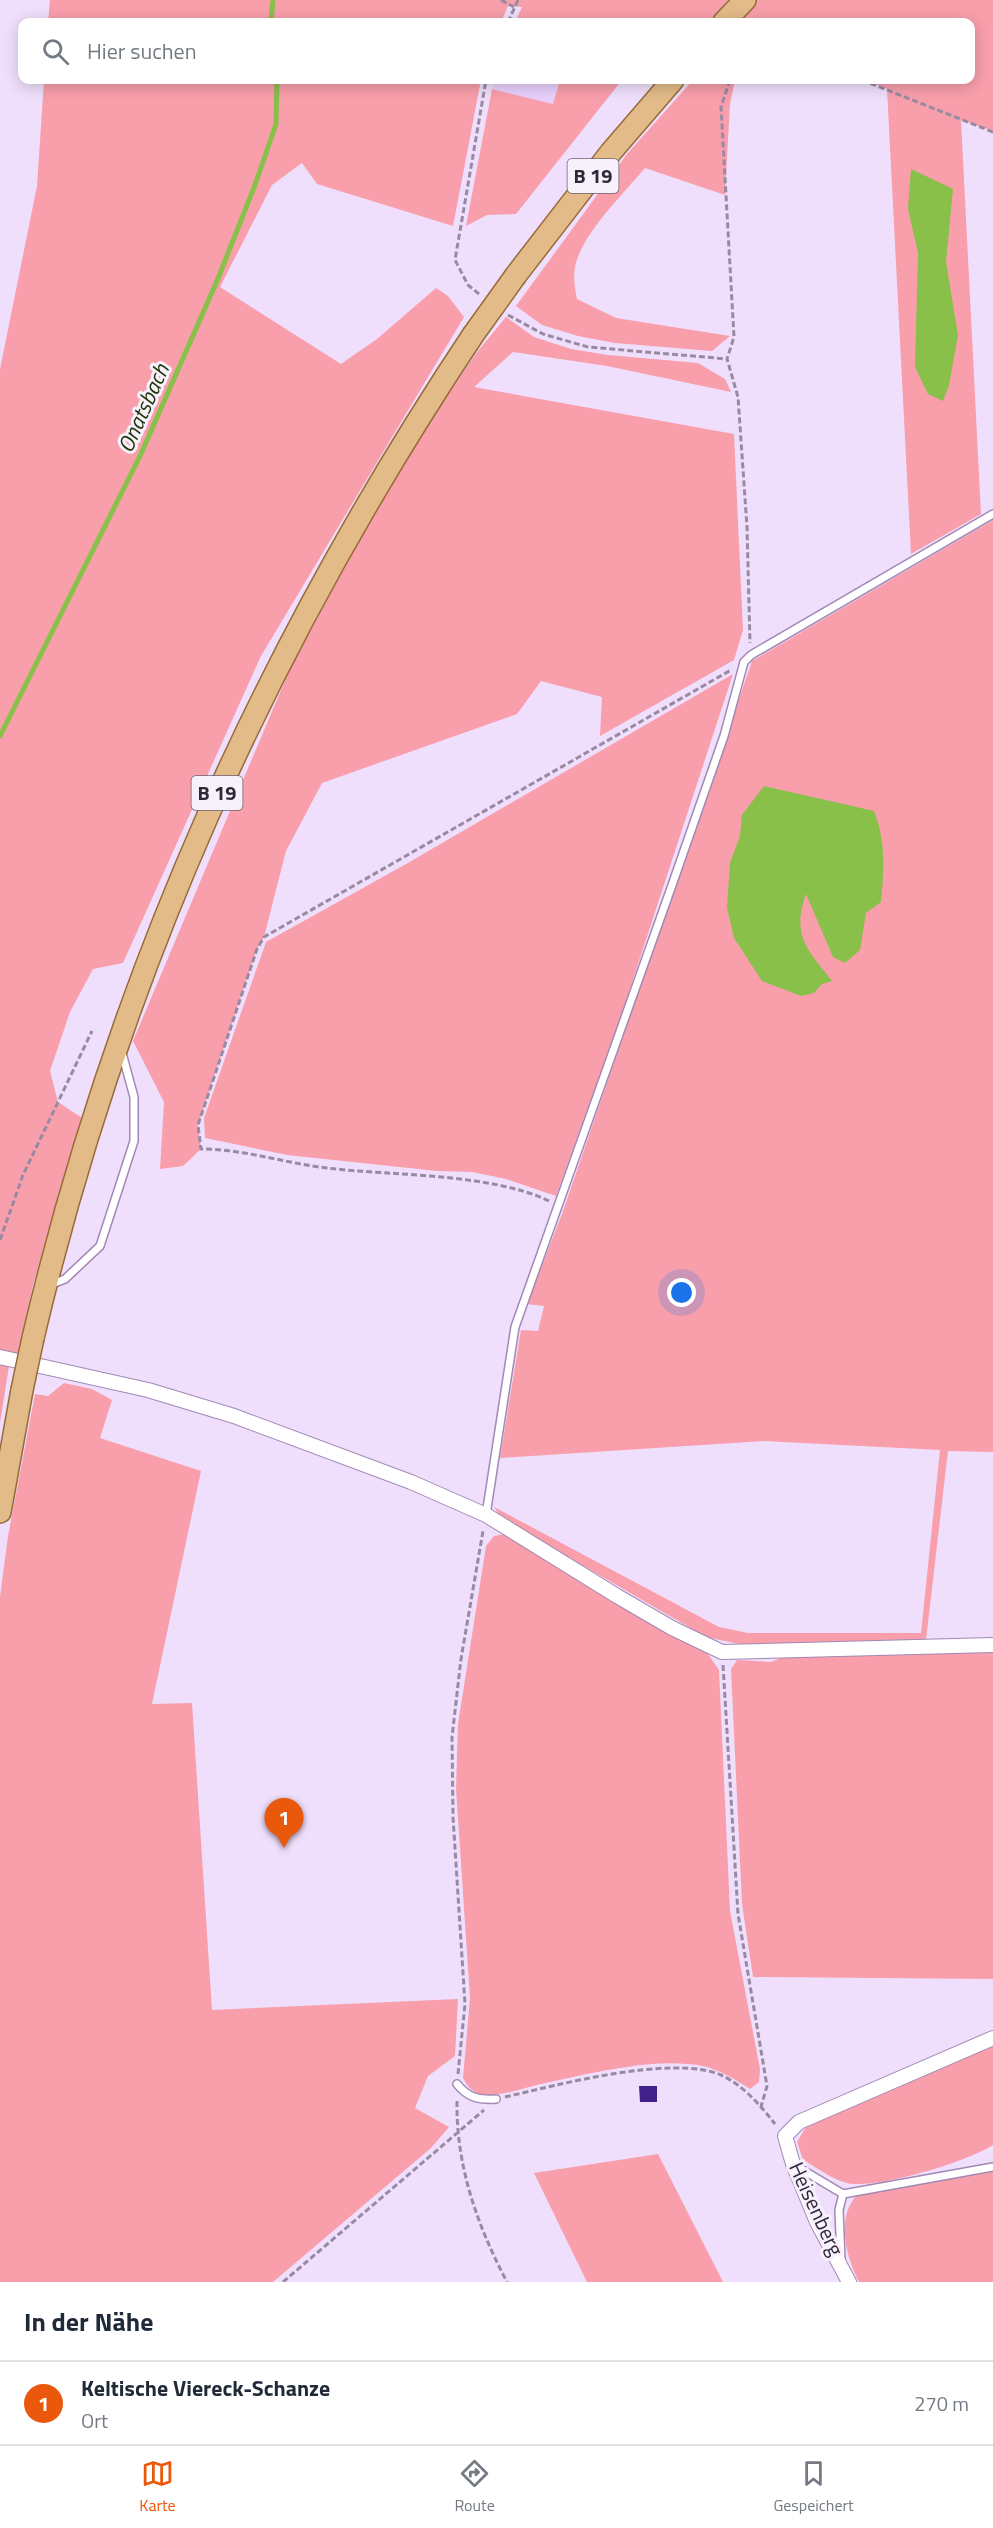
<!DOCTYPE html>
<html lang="de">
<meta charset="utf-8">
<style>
body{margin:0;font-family:"Titillium Web",sans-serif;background:#f2f2f3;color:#1f2937}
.you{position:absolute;left:682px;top:1293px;width:21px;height:21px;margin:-15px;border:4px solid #fff;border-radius:50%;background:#1a73e8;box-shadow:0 0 0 9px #1a73e833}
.badge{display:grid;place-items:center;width:39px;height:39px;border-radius:50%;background:#ea580c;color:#fff;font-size:20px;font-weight:700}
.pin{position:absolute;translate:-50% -50px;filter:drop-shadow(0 2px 3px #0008)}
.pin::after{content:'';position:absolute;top:32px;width:21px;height:18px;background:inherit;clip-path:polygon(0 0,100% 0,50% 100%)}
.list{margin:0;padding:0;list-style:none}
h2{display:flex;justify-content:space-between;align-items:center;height:78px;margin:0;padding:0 24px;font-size:26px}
h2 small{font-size:20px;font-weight:400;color:#747a83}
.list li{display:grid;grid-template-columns:39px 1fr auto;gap:18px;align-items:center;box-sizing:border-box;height:84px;padding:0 24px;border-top:2px solid #e0e1e3}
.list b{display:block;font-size:22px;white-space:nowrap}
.list p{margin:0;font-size:20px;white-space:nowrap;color:#747a83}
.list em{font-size:20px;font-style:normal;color:#747a83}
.icon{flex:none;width:33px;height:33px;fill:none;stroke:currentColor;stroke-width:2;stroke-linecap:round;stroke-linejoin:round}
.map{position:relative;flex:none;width:993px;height:2282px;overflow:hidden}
.search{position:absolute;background:#fff;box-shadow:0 3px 15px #0003;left:18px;right:18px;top:18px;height:66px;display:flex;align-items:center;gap:15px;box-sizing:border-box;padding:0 21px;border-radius:12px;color:#747a83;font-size:22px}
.sheet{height:162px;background:#fff}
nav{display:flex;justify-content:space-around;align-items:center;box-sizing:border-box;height:84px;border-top:2px solid #e0e1e3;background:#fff;font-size:16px;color:#747a83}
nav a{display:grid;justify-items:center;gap:3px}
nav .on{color:#ea580c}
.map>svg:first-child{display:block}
.built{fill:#e9d0fc}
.green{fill:#f89fab}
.water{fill:#88c04a}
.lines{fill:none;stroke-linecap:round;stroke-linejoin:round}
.stream{stroke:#88c04a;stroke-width:5}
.building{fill:#422089}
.lane-casing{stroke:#a288b5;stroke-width:10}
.street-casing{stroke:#a288b5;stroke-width:16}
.primary-casing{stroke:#976a38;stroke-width:24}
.path{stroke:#988aa2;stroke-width:3;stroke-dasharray:6 3;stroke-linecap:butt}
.lane{stroke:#fff;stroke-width:7}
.street{stroke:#fff;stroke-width:14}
.primary{stroke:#e2bb88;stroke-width:21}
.primary-bridge-casing{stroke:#976a38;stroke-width:24;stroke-linecap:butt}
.primary-bridge{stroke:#e2bb88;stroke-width:21}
.labels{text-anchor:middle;stroke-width:6;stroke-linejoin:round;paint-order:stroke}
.shield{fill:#f7f1fb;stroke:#6c6372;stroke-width:1.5}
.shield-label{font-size:20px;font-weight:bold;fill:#312638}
.street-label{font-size:21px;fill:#312638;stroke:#f7f1fb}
.water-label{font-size:22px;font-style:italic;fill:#213606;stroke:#f7f1fb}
</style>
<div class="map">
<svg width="993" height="2282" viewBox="0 0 993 2282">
<rect width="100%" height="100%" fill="#f0dffc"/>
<path class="built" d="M 495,80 L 560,80 L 553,104 L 492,89 Z"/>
<path class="green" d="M 50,0 L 993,0 L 993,131 L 961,120 L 981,514 L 911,554 L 887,89 L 865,80 L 970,80 L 970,22 L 515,22 L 522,7 L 508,6 L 501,22 L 48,22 Z
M 44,80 L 481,80 L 453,226 L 317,184 L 302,163 L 272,185 L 220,287 L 341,364 L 377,339 L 436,288 L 448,296 L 464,317 L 261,656 L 123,963 L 93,969 L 70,1012 L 50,1071 L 58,1102 L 82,1118 L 33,1285 L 17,1358 L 0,1355 L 0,369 L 37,186 Z
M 560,80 L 622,80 L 516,214 L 487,215 L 466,226 L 492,89 L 553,104 Z
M 693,80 L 735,80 L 730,104 L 725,195 L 645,168 C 624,193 581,235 575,267 C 573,278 575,289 577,299 L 616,318 L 730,336 L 712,351 L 615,343 L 578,336 L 542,325 L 516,306 L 627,154 Z
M 506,317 L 534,337 L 571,349 L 608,355 L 698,363 L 725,379 L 731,392 L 607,366 L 513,352 L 474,387 L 734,434 L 743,630 L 734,660 L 600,736 L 602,697 L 541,681 L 517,714 L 322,783 L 286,851 L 264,937 L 257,949 L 198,1125 L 201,1149 L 183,1166 L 160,1169 L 164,1102 L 133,1041 L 289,671 L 367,526 L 430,421 L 477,352 Z
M 993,520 L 993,1452 L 948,1451 L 926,1640 L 739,1644 L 706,1637 L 501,1518 L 494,1507 L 719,1627 L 748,1633 L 921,1633 L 940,1450 L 764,1441 L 500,1458 L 521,1330 L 538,1331 L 544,1306 L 527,1304 L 562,1214 L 752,661 Z
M 733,674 L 621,1016 L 556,1196 L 506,1179 L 472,1172 L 437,1171 L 287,1155 L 205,1138 L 204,1118 L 266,942 L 406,864 Z
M 0,1364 L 9,1366 L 0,1423 Z
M 64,1383 L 92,1389 L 112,1400 L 100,1438 L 201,1471 L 152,1704 L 192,1703 L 212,2010 L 458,1999 L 455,2056 L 428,2076 L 415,2108 L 449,2127 L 431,2148 L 273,2282 L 0,2282 L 0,1597 L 8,1536 L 35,1394 L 48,1396 Z
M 505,1534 L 706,1651 L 719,1670 L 730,1911 L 760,2069 L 759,2082 L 750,2089 C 730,2076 712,2065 687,2064 C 642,2060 585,2075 541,2084 C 524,2088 505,2095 487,2095 C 475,2095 468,2088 463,2078 L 470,1998 L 456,1788 L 458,1724 L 486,1546 L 494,1536 Z
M 993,1652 L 993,1979 L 753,1977 L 742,1904 L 731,1669 L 737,1660 L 771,1662 L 787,1655 Z
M 993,2043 L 993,2145 C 966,2162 886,2186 854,2184 C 836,2183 818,2168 803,2160 L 797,2142 L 809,2122 Z
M 658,2154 L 723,2282 L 587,2282 L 534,2173 Z
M 993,2171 L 993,2282 L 859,2282 C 846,2256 835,2217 858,2194 Z"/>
<path class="water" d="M 911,169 L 953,189 L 946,262 L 958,335 L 949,385 L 943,401 L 928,394 L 915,367 L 918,253 L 908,209 Z
M 764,786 L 874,811 C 886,841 884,870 881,902 L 866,913 L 860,950 L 845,963 L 833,957 L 806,894 C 791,936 808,950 832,981 L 822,984 L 814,993 L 801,996 L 762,981 L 734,938 L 727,908 L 730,863 L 740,836 L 742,815 Z"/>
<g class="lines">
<path class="stream" d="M 271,22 L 273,0
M 0,736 L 140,456 L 217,281 L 255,185 L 276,124 L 277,80"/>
</g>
<path class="building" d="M 639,2086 L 657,2086 L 657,2102 L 640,2102 Z"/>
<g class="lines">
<g class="lane-casing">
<path id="lane" d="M 52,1284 L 65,1279 L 100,1246 L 134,1141 L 134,1097 L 122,1053
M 486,1515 L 515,1327 L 671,888 L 724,736 L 744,662 L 751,655 L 993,514
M 457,2084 C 468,2098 479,2100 496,2099
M 796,2166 L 843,2194 L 993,2167
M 841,2260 L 839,2210 L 843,2194"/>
</g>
<g class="street-casing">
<path id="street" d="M 0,1357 L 148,1390 L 234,1416 L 411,1482 L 486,1515 L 617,1596 L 672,1628 L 722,1652 L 993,1645
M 849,2282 L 817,2222 L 793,2164 L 785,2136 L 799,2122 L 993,2038"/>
</g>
<g class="primary-casing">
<path id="primary" d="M 724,22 L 745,0
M 516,275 L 611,152 L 673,80
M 33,1338 C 118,975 266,646 473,335
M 0,1512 L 22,1390"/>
</g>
<path class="path" d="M 501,0 L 514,7
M 508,22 L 518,0
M 730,80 L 721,107 L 734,337 L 727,359 L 738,397 L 747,527 L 750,643
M 862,80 L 993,132
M 479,294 L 468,285 L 455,260 L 486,80
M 508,315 L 543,334 L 588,347 L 727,359
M 549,1201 C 491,1173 393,1176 327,1168 C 284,1163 244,1149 201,1149 L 198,1125 L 257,949 L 264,937 L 731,670
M 0,1240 L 23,1175 L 92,1031
M 723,1665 L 738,1914 L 767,2086 L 761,2107
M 458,2074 L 465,2004 L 453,1817 L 452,1737 L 461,1659 L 483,1531
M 505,2097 C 558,2085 672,2054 721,2075 C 743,2085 761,2106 775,2124
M 457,2101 C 456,2166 477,2225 507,2282
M 283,2282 L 484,2110"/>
<use href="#lane" class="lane"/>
<use href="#street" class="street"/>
<use href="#primary" class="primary"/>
<g class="primary-bridge-casing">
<path id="primary-bridge" d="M 473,335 L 516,275
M 22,1390 L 33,1338"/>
</g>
<use href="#primary-bridge" class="primary-bridge"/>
</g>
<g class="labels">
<g class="shield">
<rect x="567.5" y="159" width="51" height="34" rx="4.5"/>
<rect x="191.5" y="776" width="51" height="34" rx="4.5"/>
</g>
<g class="shield-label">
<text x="593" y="183">B 19</text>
<text x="217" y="800">B 19</text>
</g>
<g class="street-label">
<text transform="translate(816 2209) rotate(65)" y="7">Heisenberg</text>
</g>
<g class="water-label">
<text transform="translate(143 408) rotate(-66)" y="8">Onatsbach</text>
</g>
</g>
</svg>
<div class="you"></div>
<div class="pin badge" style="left:284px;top:1848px">1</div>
<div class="search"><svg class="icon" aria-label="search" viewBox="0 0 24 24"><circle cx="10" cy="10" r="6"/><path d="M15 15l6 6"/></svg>Hier suchen</div>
</div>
<section class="sheet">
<h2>In der Nähe<small></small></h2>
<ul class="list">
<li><span class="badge">1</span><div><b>Keltische Viereck-Schanze</b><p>Ort</p></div><em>270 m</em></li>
</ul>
</section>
<nav>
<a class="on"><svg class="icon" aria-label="map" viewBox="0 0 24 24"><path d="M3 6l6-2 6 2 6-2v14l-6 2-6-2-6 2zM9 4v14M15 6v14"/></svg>Karte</a>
<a><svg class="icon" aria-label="directions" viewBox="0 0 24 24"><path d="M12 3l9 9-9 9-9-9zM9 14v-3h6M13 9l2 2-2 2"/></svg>Route</a>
<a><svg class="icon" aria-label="saved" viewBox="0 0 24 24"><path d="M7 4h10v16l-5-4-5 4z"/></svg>Gespeichert</a>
</nav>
